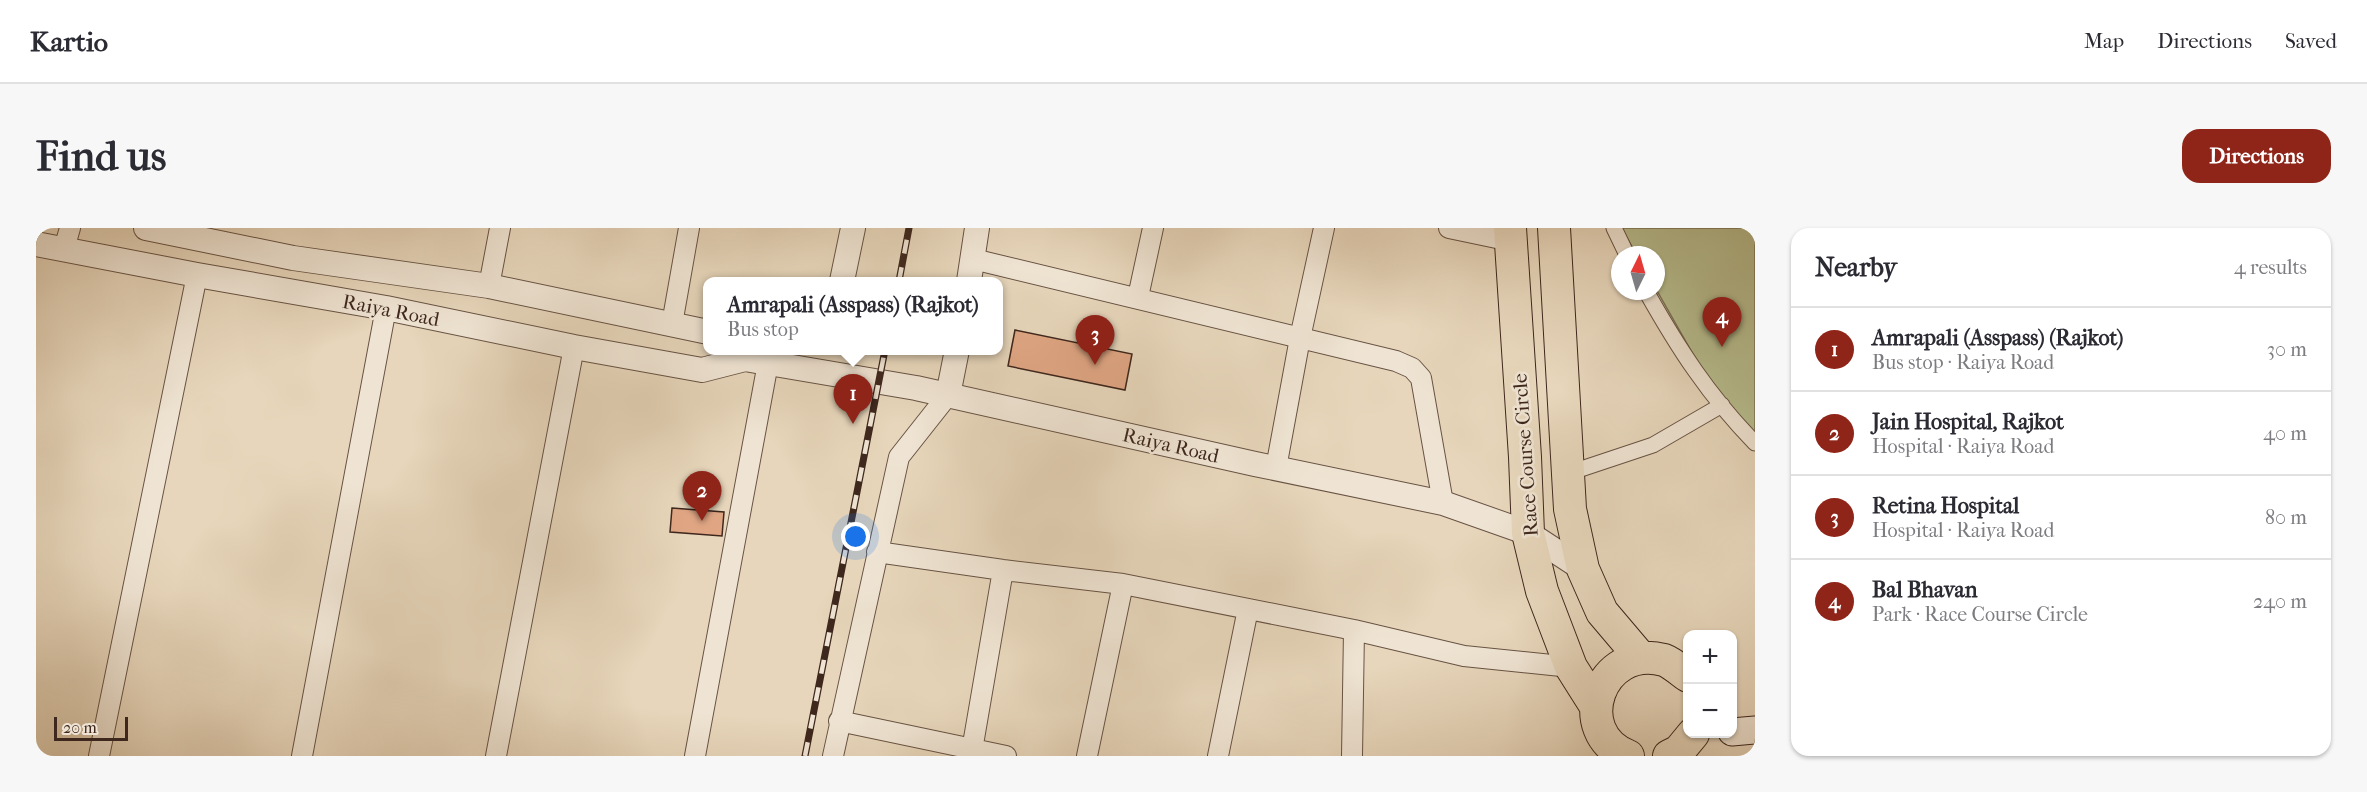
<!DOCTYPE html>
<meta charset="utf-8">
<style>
body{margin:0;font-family:"IM FELL French Canon",serif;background:#f7f7f7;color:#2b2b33}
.controls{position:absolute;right:18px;bottom:18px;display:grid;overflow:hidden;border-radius:12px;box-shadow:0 2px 4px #0004}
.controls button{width:54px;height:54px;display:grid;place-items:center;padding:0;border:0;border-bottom:2px solid #e1e1e2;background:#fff;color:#2b2b33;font:30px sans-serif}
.compass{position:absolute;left:1575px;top:18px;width:54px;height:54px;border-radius:50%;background:#fff;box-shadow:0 2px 4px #0004;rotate:5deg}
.scale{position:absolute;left:18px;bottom:15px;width:74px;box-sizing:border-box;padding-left:6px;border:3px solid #3e271d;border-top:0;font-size:16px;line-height:21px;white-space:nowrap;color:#3e271d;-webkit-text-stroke:4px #efe4d3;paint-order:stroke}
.you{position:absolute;left:820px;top:309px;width:21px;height:21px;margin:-15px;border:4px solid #fff;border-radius:50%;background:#1a73e8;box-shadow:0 0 0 9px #1a73e833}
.badge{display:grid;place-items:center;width:39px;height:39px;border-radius:50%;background:#8f2418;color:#fff;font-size:20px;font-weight:700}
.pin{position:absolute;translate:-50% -50px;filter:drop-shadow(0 2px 3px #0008)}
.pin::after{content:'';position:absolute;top:32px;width:21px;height:18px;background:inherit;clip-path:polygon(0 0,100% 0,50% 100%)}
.popup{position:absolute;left:667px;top:49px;width:300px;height:78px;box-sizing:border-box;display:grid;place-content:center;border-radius:12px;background:#fff;filter:drop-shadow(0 2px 4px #0005);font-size:20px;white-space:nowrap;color:#7c7c81}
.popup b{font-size:22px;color:#2b2b33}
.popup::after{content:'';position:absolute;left:50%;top:100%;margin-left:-12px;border:12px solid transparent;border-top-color:#fff}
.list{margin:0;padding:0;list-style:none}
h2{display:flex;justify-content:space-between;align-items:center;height:78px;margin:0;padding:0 24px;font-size:26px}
h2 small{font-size:20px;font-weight:400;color:#7c7c81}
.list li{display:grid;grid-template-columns:39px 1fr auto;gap:18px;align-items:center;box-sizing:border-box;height:84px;padding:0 24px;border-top:2px solid #e1e1e2}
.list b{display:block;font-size:22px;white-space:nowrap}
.list p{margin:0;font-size:20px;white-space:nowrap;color:#7c7c81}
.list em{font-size:20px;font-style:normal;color:#7c7c81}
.map{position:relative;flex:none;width:1719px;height:528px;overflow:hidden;border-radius:18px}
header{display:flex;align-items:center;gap:36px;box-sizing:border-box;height:84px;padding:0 30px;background:#fff;border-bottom:2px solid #e1e1e2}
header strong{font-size:28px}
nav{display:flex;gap:33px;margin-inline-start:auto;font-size:21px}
.intro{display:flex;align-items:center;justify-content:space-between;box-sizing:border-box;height:144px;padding:0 36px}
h1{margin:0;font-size:42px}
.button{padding:15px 27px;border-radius:18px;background:#8f2418;color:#fff;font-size:21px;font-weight:700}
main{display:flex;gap:36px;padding:0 36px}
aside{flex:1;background:#fff;border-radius:18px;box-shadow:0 2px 4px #0004}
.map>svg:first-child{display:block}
.green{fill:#b7bd8f;stroke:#7a7256;stroke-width:1.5}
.building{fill:#e0a684;stroke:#3e271d;stroke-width:1.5}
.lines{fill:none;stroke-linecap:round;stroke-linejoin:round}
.pedestrian-casing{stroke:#685344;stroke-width:17}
.minor-casing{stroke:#685344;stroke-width:22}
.tertiary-casing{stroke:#685344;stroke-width:26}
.secondary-casing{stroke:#3e271d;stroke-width:29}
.primary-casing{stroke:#3e271d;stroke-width:34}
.pedestrian{stroke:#efe4d3;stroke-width:15}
.minor{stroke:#efe4d3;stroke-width:20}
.tertiary{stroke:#efe4d3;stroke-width:24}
.secondary{stroke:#efe4d3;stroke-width:27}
.primary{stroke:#e7d6bb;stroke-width:32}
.rail-casing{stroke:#3e271d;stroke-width:7}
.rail{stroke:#efe4d3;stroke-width:4.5;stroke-dasharray:14;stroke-linecap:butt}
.labels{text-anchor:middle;stroke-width:5;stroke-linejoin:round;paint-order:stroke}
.street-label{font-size:20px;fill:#3e271d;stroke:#efe4d3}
</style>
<header>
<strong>Kartio</strong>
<nav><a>Map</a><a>Directions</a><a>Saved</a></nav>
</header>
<div class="intro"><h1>Find us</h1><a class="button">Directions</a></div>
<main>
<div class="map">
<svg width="1719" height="528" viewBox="0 0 1719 528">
<rect width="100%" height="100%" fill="#e7d6bb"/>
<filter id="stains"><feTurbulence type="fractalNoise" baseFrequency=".00333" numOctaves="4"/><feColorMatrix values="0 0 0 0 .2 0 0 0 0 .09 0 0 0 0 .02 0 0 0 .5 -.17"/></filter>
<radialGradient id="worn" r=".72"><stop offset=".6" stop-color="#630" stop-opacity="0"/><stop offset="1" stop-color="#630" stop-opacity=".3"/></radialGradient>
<path class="green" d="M 1585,0 L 1719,0 L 1719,206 L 1686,177 L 1620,61 L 1620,27 L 1601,27 Z"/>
<path class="building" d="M 979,102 L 1096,126 L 1089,162 L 972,138 Z
M 636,280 L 688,284 L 686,308 L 634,304 Z"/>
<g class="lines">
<g class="pedestrian-casing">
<path id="pedestrian" d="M 1578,0 L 1591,27
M 1610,63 C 1642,120 1673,168 1719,215
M 1533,245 L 1617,217 L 1686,177"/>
</g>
<g class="minor-casing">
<path id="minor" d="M 1413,0 L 1475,13
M 28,21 L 34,0
M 937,31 L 1360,133 L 1376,140 L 1385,150 L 1407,275
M 453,58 L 464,0
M 1102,69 L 1117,0
M 636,96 L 653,0
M 1240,240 L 1264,110 L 1288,0
M 841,324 L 967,342 L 1087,356 L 1318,402 L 1428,428 L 1535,439
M 803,493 L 970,528
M 63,528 L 161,47
M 266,528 L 350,80
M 460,528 L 538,119
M 659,528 L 732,135
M 797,528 L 863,229 L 912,167
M 935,528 L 967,342
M 1051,528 L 1087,356
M 1182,528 L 1212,381
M 1316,528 L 1318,402"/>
</g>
<g class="tertiary-casing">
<path id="tertiary" d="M 110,0 L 257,30 L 453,58 L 672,104
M 0,16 L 161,47 L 350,80 L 538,119 L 666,142 L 709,131 L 880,160 L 1219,236 L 1407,275 L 1492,305 L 1547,341
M 806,53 L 817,0
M 933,53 L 941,0
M 912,167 L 921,122"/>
</g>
<g class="secondary-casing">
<path id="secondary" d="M 1696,504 L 1719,502"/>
</g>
<g class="primary-casing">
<path id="primary" d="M 1474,0 L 1489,229 L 1492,305 L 1506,363 L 1535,439 L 1559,477
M 1518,0 L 1534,281 L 1547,341 L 1566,384 L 1605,430
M 1592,528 C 1533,505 1563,415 1628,432 C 1636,435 1645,443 1652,448
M 1633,528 L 1643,523 L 1657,506"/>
</g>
<use href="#pedestrian" class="pedestrian"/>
<use href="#minor" class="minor"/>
<use href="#tertiary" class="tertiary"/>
<use href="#secondary" class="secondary"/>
<use href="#primary" class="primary"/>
<g class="rail-casing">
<path id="rail" d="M 863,53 L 873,0
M 769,528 L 849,122"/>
</g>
<use href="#rail" class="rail"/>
</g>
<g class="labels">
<g class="street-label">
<text transform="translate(355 82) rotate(11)" y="7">Raiya Road</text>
<text transform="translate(1135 217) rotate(13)" y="7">Raiya Road</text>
<text transform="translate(1489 227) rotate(-94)" y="7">Race Course Circle</text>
</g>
</g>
<rect width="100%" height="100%" filter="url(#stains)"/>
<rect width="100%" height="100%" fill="url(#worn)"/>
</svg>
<div class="controls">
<button>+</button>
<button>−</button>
</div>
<svg class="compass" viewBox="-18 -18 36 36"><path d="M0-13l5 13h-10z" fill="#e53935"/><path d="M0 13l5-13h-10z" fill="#7c7c81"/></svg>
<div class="scale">20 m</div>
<div class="you"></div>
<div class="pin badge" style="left:817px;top:196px">1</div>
<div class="popup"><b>Amrapali (Asspass) (Rajkot)</b>Bus stop</div>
<div class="pin badge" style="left:666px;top:293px">2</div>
<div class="pin badge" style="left:1059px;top:137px">3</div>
<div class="pin badge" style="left:1686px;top:119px">4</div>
</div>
<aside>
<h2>Nearby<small>4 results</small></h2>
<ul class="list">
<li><span class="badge">1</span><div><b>Amrapali (Asspass) (Rajkot)</b><p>Bus stop · Raiya Road</p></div><em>30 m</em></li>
<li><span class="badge">2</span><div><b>Jain Hospital, Rajkot</b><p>Hospital · Raiya Road</p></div><em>40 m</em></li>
<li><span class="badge">3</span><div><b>Retina Hospital</b><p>Hospital · Raiya Road</p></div><em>80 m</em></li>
<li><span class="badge">4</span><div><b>Bal Bhavan</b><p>Park · Race Course Circle</p></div><em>240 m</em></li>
</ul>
</aside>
</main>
